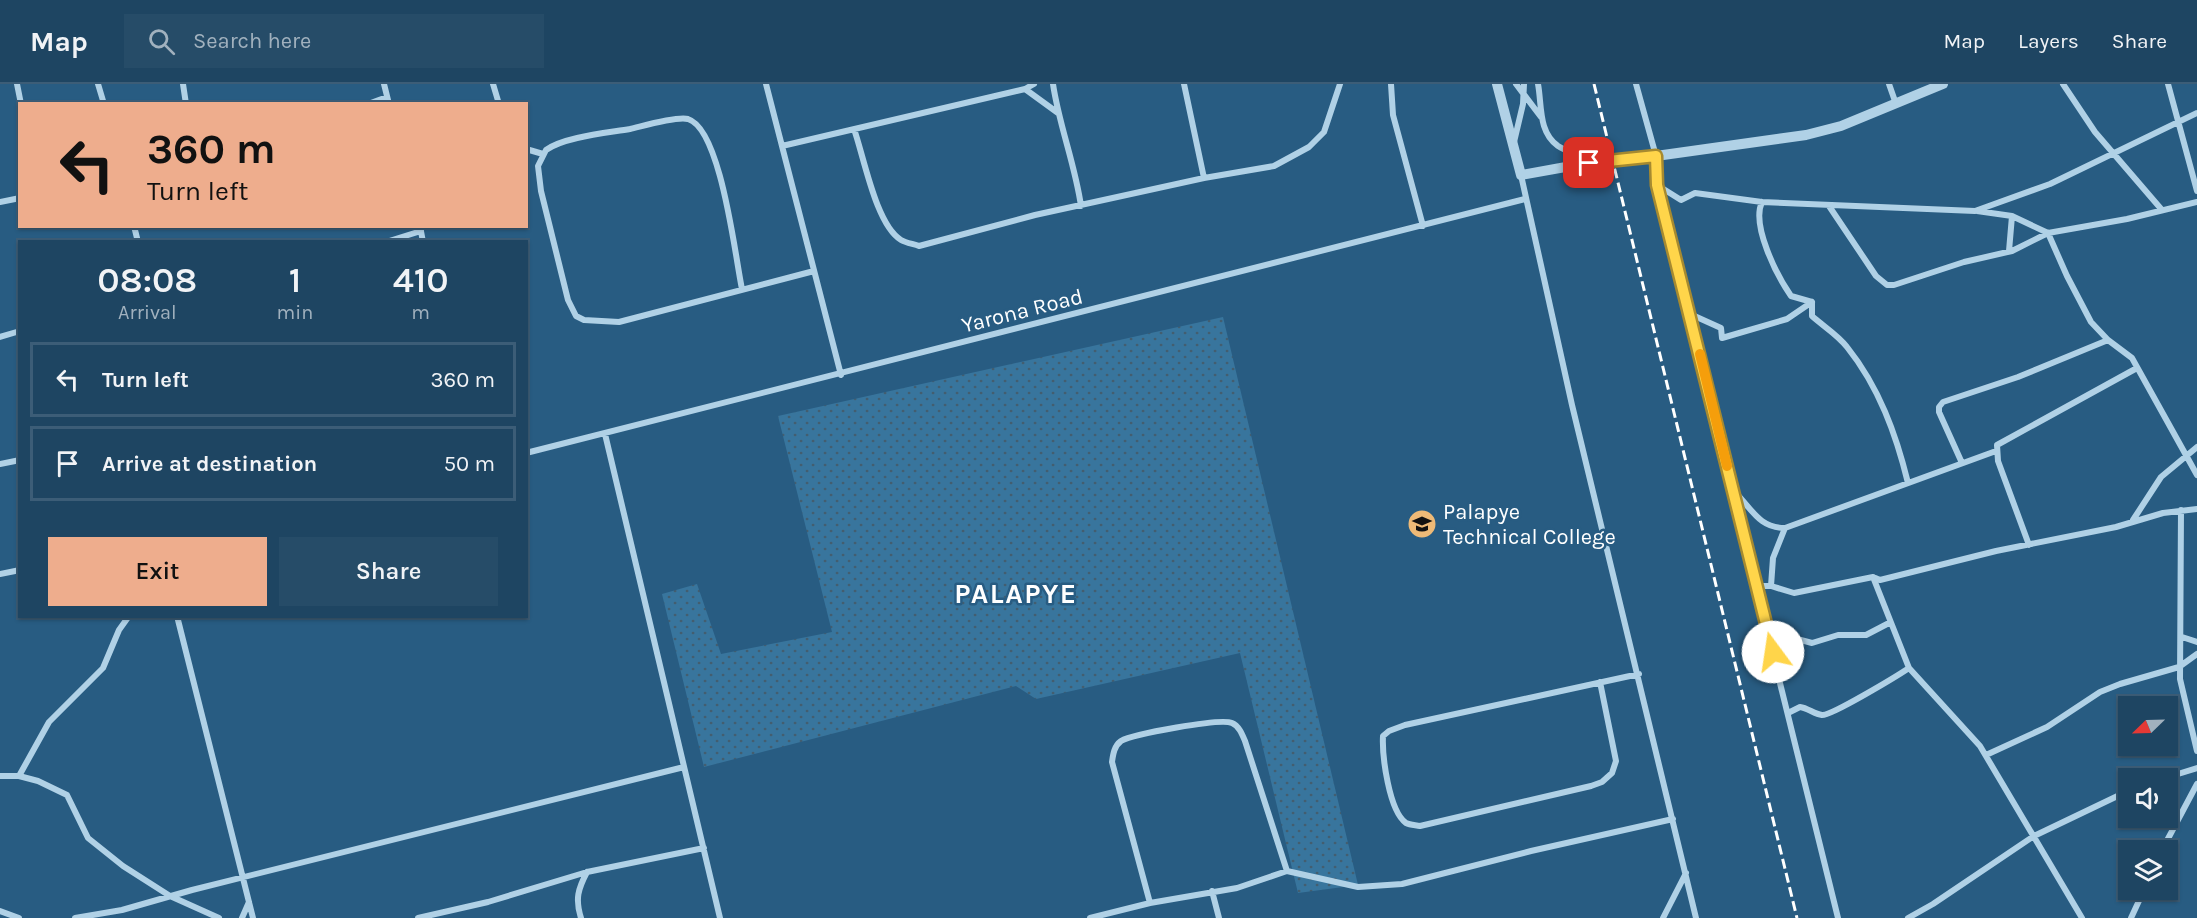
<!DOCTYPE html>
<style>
:root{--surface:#1e4562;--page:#264c68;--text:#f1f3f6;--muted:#a1b1be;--line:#3c5d77;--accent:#eead8d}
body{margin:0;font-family:Karla,sans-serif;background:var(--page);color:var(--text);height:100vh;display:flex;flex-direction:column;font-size:22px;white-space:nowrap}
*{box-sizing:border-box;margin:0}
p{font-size:20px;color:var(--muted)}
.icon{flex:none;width:33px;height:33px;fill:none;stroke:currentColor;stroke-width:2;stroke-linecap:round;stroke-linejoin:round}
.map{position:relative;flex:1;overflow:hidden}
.side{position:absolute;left:18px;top:156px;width:510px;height:378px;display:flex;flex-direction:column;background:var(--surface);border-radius:0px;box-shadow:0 2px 4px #0004,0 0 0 2px var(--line)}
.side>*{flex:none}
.top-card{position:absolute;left:18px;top:18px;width:510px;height:126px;border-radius:0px;box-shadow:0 2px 4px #0004,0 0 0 2px var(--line);background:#eead8d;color:#111;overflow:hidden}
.needle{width:39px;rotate:247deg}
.tools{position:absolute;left:2118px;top:612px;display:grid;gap:12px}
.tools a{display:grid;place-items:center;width:60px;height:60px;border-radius:0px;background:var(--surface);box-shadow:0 2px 4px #0004,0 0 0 2px var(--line);font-size:30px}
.pin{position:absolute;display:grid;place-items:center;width:51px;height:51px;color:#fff;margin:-26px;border-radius:12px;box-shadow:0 3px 9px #0006}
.me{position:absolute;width:66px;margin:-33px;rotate:346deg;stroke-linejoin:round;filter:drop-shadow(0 0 4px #0008)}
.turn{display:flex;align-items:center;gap:21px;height:126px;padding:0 30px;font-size:27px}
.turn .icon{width:78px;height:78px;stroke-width:2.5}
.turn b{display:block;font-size:42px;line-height:51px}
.eta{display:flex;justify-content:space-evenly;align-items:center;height:102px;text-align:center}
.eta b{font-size:36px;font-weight:600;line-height:42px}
.button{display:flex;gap:12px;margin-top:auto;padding:12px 30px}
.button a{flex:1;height:69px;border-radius:0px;background:var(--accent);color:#111;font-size:24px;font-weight:600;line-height:69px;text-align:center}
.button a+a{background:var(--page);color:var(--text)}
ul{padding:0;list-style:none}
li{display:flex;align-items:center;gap:18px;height:75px;margin:0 12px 9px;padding:0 18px;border:3px solid var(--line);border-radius:0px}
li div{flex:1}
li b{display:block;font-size:22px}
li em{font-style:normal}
header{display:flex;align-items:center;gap:36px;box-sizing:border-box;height:84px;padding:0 30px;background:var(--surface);border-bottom:2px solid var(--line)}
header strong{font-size:28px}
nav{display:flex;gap:33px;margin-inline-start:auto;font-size:21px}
.search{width:420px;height:54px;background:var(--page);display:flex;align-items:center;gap:15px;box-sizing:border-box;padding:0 21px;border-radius:0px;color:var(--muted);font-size:22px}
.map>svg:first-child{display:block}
</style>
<header>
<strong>Map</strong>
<div class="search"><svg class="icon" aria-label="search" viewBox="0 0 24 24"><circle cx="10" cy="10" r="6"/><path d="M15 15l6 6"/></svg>Search here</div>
<nav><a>Map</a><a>Layers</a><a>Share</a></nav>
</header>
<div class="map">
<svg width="2197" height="834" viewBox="0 0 2197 834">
<defs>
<pattern id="grass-dots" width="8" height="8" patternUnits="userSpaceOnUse" patternTransform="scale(1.5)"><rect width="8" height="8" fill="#38759d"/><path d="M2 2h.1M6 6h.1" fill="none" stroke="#435e70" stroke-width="1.8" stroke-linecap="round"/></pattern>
</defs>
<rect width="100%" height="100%" fill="#285c82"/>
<path fill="url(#grass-dots)" d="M1223 233 1358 801 1298 809 1240 569 1036 615 1016 602 704 683 662 510 697 500 721 570 832 548 778 332Z"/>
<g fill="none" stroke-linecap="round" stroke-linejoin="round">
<path stroke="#b0d1e6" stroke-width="6" d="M17 0 21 20
M98 0 104 20
M183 0 186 20
M384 0 389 20
M493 0 499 20
M766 0 841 291
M1053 0C1059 41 1075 80 1081 122
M1184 0 1204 94
M1391 0 1393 31 1423 142
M1516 0 1541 33
M1538 0C1542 21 1538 48 1558 62 1568 68 1578 72 1588 78
M1636 0 1656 72 1657 101 1838 834
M1889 0 1896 20
M2063 0 2095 48 2162 126
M2168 0 2197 107
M1025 5 1034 0
M368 20 387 13
M854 45C864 73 876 141 901 156 906 159 914 160 919 162L1035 131 1204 94 1274 82 1309 63 1324 48 1340 0
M1514 58 1523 20 1524 0
M782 62 1025 5 1058 29
M526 65 543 70
M1521 91 1572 321 1696 834
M1657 101 1681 116 1695 109 1762 118 1975 127 2050 100 2197 29
M0 118 20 114
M1762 118C1751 141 1777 192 1791 212L1812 218V232C1823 242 1838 251 1847 263 1879 303 1896 350 1908 399
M1829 122 1876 192 1887 201H1894L1964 178 2012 167 2048 149 2067 192 2091 238 2108 256 2132 274 2197 391
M1977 127 2012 132 2048 149 2127 135 2197 118
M134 142 138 158
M420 142 423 158
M386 158 421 147
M2009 167 2012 132
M742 205C735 172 721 45 688 35 676 32 643 42 630 45 607 49 564 53 546 66L538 82 541 107 568 216 576 232 584 236 619 238 814 187
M1690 230 1721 244 1722 254 1787 235 1812 218
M0 253 20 247
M605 350 720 834
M526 369 1525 115
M1962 379 1939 328V323L1943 318 2018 293 2108 256
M0 380 20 376
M1735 408C1752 425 1759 444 1785 444
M2181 426 2180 595 2197 667
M2133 436 2161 393 2197 363
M2029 461 1998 377 1997 361 2137 284
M0 490 20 486
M1757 502H1771L1794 509 1873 493
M1771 502 1773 474 1785 444 1996 367
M177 532 253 834
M1767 547 1812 559 1838 551H1866L1889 539
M2182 553 2197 558
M1600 598 1616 677 1612 689 1602 698 1591 702 1420 742C1415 741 1410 741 1406 739 1389 727 1382 672 1383 652L1389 647 1405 641 1639 590
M1788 629 1800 623C1808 624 1814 630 1822 631 1831 632 1897 592 1909 584
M1986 671 2047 643 2100 608 2120 600 2179 583 2197 570
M0 692H19L38 697 67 711 88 754 123 782 170 812 219 834
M19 692 49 638 103 584 119 546 129 532
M2165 694 2197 684
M2162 766 2197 700
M1212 807 1219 834
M1150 819 1112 678C1113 671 1114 662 1121 657 1133 650 1220 634 1232 639 1239 642 1242 650 1245 657L1287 787
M0 827 19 834
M75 834 122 826 192 806 684 683
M242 834 249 818
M418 834 488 818 587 788 704 764
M581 834C575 815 578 805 587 788
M1090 834 1150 819 1237 804 1287 787 1358 803 1402 800 1531 767 1673 735
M1663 834 1686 789
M1908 834 1933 820 2034 752 2128 707
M2082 834 1980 662 1909 584 1873 493 1880 496 1996 467 2116 443 2163 429 2197 425
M2131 834 2144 806"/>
<path stroke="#b0d1e6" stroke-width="10" d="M1497 0 1521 91 1610 75 1656 72 1806 51 1841 42 1943 0"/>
<path stroke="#fff" stroke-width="3" stroke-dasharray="10 4.5" stroke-linecap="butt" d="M1594 0 1797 834"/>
</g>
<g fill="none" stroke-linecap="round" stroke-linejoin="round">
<g stroke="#a68a30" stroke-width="15">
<path id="route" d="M1589 79 1656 72 1657 101 1773 568"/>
</g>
<use href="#route" stroke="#ffd54a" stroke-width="10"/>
<path stroke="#f59e0b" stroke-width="10" d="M1700 270 1727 382"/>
</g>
<defs>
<g id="university-disc" transform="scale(1.5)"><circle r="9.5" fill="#eeba77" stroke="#285c82"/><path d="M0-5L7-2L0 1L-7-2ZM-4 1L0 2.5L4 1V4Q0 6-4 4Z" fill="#111"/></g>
</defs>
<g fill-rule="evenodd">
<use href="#university-disc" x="1422" y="440"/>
</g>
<g text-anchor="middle" stroke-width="5" stroke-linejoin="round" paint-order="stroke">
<g font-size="22" fill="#fff" stroke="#285c82">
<text transform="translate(1022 226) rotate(-14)" y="8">Yarona Road</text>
</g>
<g font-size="22" fill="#fff" stroke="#285c82" text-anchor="start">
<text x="1443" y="435">Palapye<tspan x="1443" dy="25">Technical College</tspan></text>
</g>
<g font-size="28" font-weight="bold" letter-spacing="1.5" fill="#fff" stroke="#285c82">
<text x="1016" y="519">PALAPYE</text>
</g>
</g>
</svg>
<div class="tools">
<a><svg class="needle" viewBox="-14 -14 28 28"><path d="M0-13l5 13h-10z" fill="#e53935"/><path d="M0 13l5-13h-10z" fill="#a1b1be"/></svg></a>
<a><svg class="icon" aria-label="sound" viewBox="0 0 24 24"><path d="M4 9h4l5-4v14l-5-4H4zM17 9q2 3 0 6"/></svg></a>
<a><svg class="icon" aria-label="layers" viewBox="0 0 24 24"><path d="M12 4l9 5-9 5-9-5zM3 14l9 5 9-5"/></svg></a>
</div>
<div class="pin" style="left:1589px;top:79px;background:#d93025"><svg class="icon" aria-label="arrive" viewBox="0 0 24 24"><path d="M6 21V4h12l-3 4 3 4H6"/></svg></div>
<svg class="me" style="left:1773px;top:568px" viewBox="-20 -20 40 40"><circle r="19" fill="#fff"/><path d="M0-13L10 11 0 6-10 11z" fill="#ffd54a"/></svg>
<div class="top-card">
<div class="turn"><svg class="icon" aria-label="left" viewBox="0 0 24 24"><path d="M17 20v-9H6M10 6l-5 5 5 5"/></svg><div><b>360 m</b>Turn left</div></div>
</div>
<section class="side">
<div class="eta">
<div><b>08:08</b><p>Arrival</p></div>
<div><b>1</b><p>min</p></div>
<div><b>410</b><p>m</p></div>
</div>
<ul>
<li><svg class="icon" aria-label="left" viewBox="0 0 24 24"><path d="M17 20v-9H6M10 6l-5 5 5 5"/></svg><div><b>Turn left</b></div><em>360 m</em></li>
<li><svg class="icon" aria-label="arrive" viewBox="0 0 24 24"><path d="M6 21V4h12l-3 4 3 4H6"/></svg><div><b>Arrive at destination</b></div><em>50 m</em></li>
</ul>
<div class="button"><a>Exit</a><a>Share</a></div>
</section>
</div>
